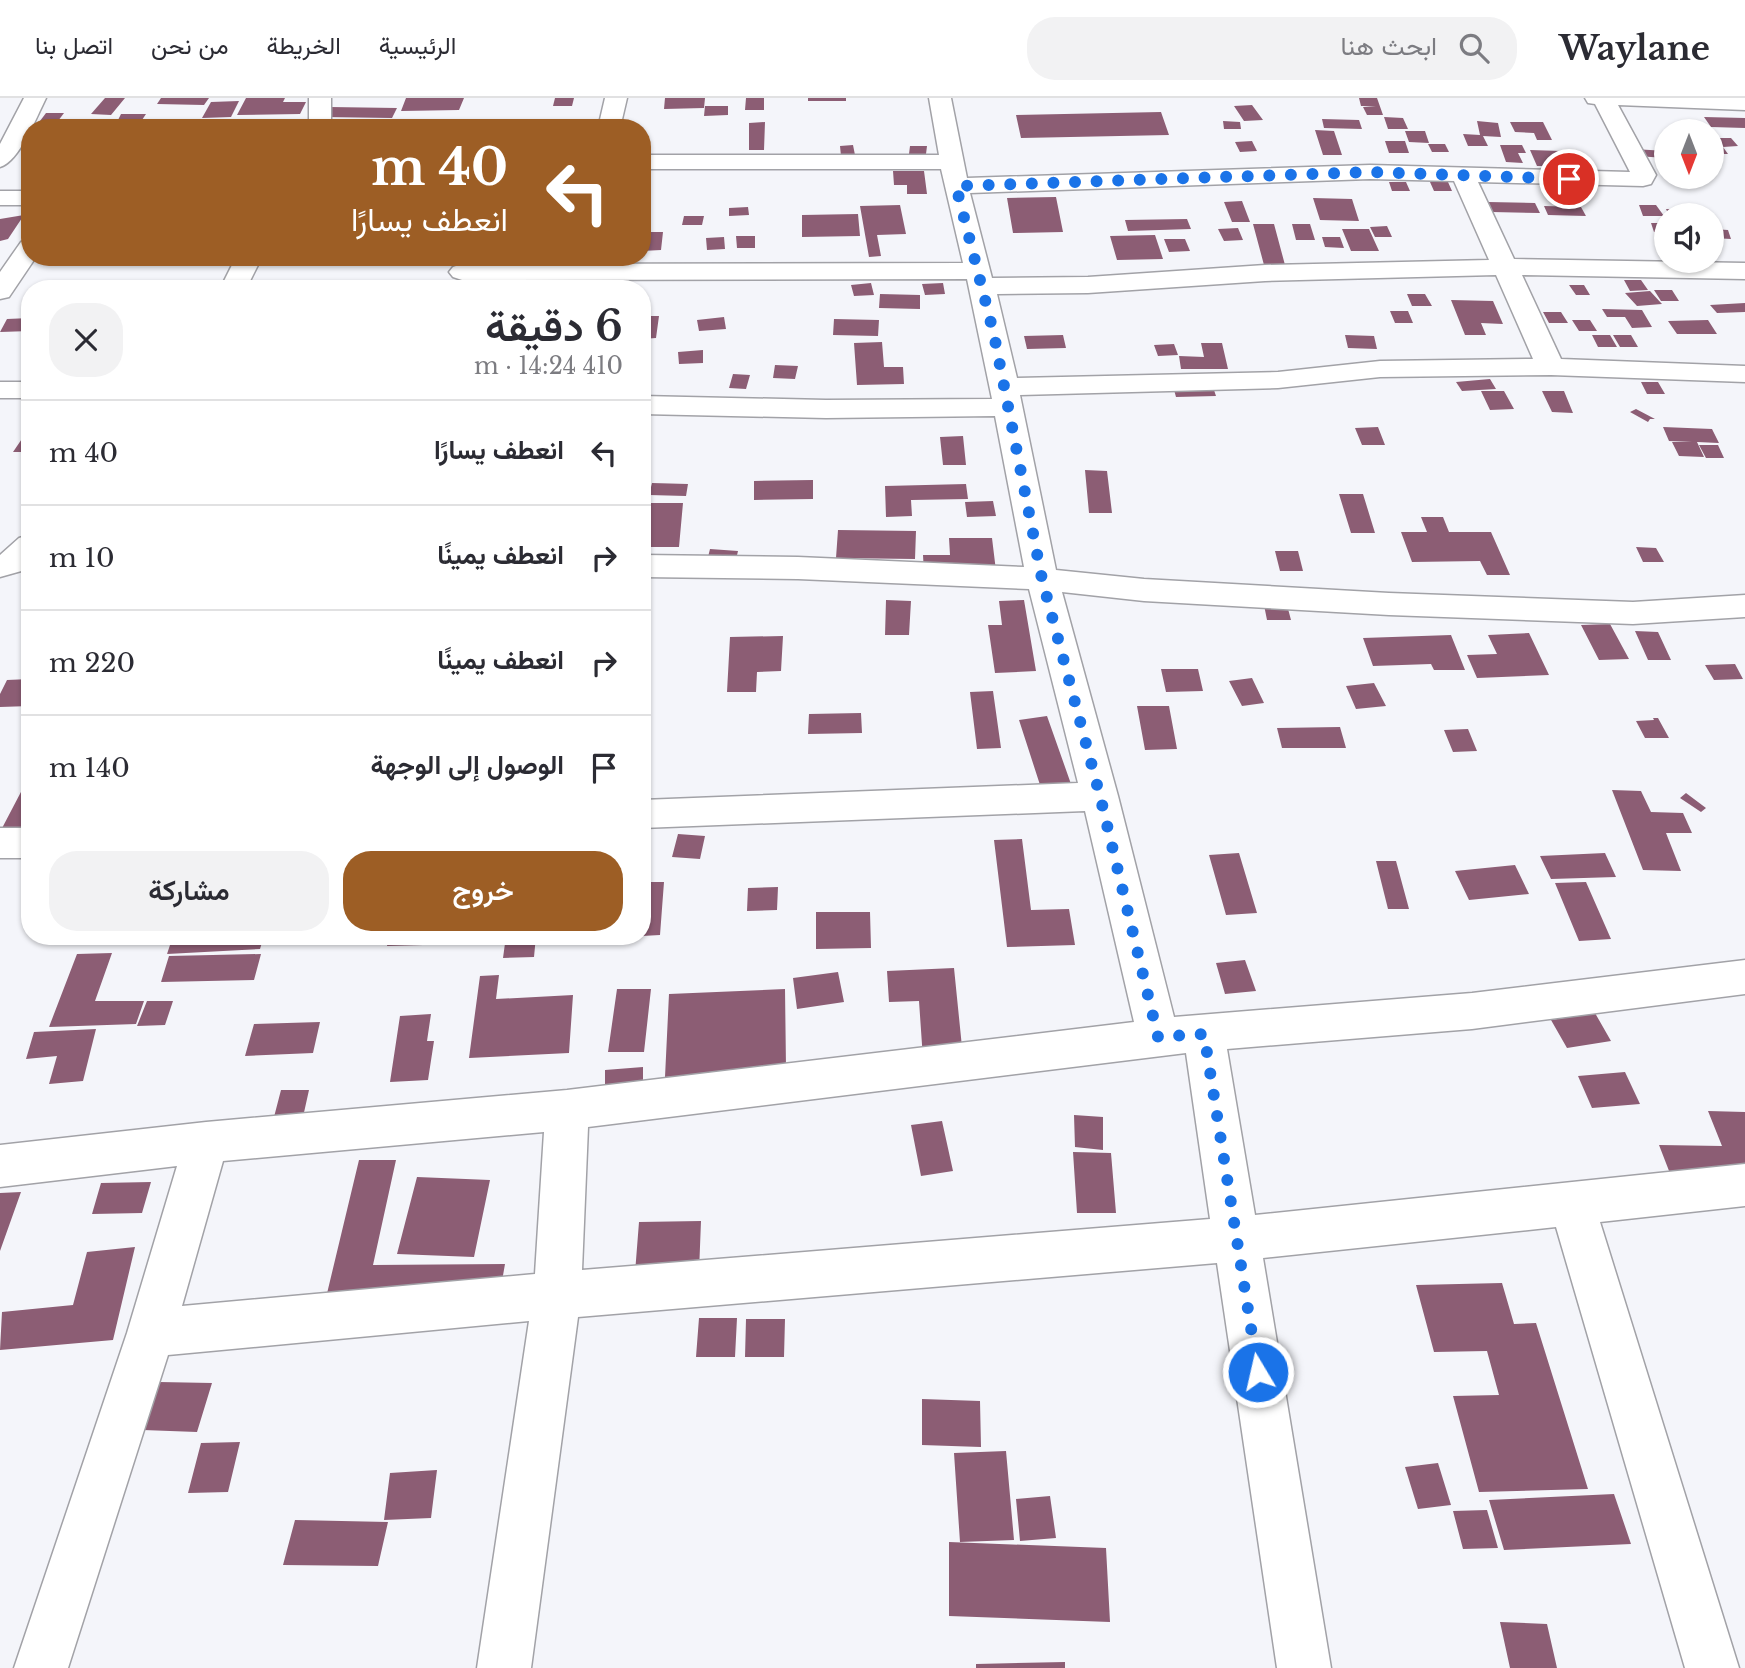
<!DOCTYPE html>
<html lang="ar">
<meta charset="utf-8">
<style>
:root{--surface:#fff;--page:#f2f2f3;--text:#2b2b33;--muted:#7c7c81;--line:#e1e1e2;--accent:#9d5e25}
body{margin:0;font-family:"Libre Baskerville",Vazirmatn,serif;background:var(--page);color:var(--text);direction:rtl;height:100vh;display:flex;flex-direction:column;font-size:26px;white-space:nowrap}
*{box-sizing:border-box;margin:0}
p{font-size:23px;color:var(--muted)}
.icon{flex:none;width:38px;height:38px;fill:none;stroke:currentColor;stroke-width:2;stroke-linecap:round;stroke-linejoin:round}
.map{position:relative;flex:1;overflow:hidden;direction:ltr}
.sheet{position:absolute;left:21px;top:182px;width:630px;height:665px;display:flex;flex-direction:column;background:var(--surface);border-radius:28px;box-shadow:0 2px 5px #0004;direction:rtl}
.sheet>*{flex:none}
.banner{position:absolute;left:21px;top:21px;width:630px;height:147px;border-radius:28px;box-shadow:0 2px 5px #0004;direction:rtl;background:#9d5e25;color:#fff;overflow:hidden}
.needle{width:46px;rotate:180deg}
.controls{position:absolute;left:1654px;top:21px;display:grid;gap:14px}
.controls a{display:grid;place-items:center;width:70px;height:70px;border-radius:50%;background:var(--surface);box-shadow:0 2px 5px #0004;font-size:35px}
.pin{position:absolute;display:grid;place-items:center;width:60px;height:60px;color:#fff;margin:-30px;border:4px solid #fff;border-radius:50%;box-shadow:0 2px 7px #0007}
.me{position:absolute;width:77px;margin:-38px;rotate:351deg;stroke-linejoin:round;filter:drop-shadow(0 0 5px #0008)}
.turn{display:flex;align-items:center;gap:24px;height:147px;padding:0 28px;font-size:32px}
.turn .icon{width:91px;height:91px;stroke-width:2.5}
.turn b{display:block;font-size:49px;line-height:60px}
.round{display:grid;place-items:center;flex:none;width:74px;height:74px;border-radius:28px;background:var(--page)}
.head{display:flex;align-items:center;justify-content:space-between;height:119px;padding:0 28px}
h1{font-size:42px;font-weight:600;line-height:52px}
.action{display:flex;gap:14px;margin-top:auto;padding:14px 28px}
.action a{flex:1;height:80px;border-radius:28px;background:var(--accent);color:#fff;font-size:28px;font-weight:600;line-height:80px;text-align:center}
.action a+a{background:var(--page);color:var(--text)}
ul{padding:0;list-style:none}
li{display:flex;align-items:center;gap:21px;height:105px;padding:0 28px;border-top:2px solid var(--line)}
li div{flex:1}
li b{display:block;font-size:26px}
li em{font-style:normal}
header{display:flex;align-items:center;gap:42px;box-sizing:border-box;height:98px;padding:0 35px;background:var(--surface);border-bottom:2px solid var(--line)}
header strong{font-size:33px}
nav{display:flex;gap:38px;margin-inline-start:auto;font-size:24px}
.search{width:490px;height:63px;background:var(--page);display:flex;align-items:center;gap:18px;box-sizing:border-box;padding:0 24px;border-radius:28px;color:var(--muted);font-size:26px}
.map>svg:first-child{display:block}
</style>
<header>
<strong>Waylane</strong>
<div class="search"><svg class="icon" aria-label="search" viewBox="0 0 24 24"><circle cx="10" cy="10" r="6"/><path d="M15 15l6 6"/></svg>ابحث هنا</div>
<nav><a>الرئيسية</a><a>الخريطة</a><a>من نحن</a><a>اتصل بنا</a></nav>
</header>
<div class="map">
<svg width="1745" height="1570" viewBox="0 0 1745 1570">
<rect width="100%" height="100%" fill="#f4f5fa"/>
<path fill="#8c5d74" d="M105 0H125L111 17 91 16Z
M161 0H209L204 7 157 6Z
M246 0H285L283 4H306L300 16 237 17Z
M406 0H464L459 12 401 13Z
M555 0H574L572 8H553Z
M665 0H705L704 10 664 11Z
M746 0H764V12H745Z
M808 0H846V3H808Z
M1359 0H1377L1383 17H1367L1363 9 1376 8H1361Z
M239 3 231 19 202 20 211 4Z
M1252 7 1263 22 1244 23 1234 8Z
M705 8H728V17L704 18Z
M330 9 397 10 392 20 324 19Z
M1161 14 1169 37 1021 40 1016 17Z
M46 15H64L58 23H40Z
M121 16H146L142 22H118Z
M1384 19 1403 20 1408 31H1388Z
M1704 19 1745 20V30L1711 29Z
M1322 21 1359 22 1362 31 1324 30Z
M239 22 295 23 292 29 234 30Z
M1223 23 1240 24 1241 31H1224Z
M1477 23 1498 25 1501 39 1483 38 1488 48H1468L1463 36 1480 37Z
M102 24 98 30H59L62 25Z
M765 24 764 52H749V25Z
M1510 24H1543L1552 42H1537L1534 35 1515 34Z
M1315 32 1334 33 1342 57H1323Z
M1405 33H1425L1429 45 1409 44Z
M1712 40H1731L1738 48 1723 49 1728 56H1713Z
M1252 43 1257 53 1240 54 1235 44Z
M1385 43H1405L1409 55H1389Z
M1428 46H1445L1449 54H1432Z
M853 47 855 57 841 58 840 48Z
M1500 47H1522L1526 55H1518L1523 65 1506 64Z
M910 48H927L926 56H909Z
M1634 51 1666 53V60L1636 58Z
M1530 52 1562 53 1570 68H1537Z
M893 73H924L927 96H907V87H894Z
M1389 84H1406L1410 93H1392Z
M1430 84H1448L1452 93H1434Z
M1056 99 1063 134 1013 135 1007 100Z
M1313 100 1352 101 1359 123 1320 122Z
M1242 103 1250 124H1232L1224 104Z
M1488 104 1535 105 1540 115 1492 114Z
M900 107 906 136 877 137 881 158 869 159 860 108Z
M1639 107H1656L1664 118H1643Z
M1544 108 1581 109 1586 118 1548 117Z
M748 109 749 117 729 118V110Z
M1666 111 1703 112 1706 117H1669Z
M858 116 860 138 802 139V117Z
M24 117 8 141 0 143V121Z
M684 118H704L702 127H682Z
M1187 121 1191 131 1128 133 1125 122Z
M1651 125H1665L1666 135 1654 134Z
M1253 126H1274L1285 167H1264Z
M1292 126H1310L1315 142H1296Z
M1387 128 1392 139H1375L1370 129Z
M1238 130 1243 142 1224 143 1218 131Z
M1342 131H1369L1379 153H1351Z
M1712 131 1728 132 1731 141 1714 140Z
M642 134H663L661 152 642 153Z
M1155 137 1163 161 1117 162 1110 138Z
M736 138H755V150H737Z
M724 139 725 151 707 152 706 140Z
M1322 139H1340L1344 150 1325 149Z
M1164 141H1185L1190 153 1169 154Z
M1624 182H1641L1648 192 1630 193Z
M329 184 327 191H290L293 185Z
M871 185 874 197 854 198 851 187Z
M943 185 945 196 925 197 922 186Z
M1569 187H1584L1590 197H1576Z
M1654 192H1672L1679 203H1661Z
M1650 193 1662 206 1637 208 1625 195Z
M880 196 920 197V211L879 210Z
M1407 196H1425L1432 208H1412Z
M1451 202 1493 203 1503 226 1481 225 1486 237H1465Z
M1745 205V214L1717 215 1710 207Z
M1602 211 1642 212 1652 229 1632 230 1625 219H1607Z
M1390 213H1408L1413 225H1395Z
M1543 214H1561L1568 225H1549Z
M642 218H659L656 240 642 241Z
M724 219 726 231 699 233 697 222Z
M30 220V233L0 234 7 221Z
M834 221 879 222 878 238 833 237Z
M1572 222H1590L1597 233H1579Z
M1708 222 1717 236H1677L1668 223Z
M1063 237 1066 250 1027 251 1024 238Z
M1345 237 1374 238 1377 251 1348 250Z
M1592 237H1610L1617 249H1598Z
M1613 237H1631L1638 249H1620Z
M882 244 884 269H903L904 286 857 287 854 245Z
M1201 245H1222L1228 271H1181L1179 258 1204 259Z
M1174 246 1178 257 1158 258 1154 247Z
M703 252V265L679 266 678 254Z
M775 267 798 268 795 281 773 280Z
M733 276 750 277 746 291 729 290Z
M1210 280 1216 298 1176 299 1171 281Z
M1490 281 1496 291 1462 293 1456 284Z
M1641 284H1658L1665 296H1647Z
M1481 293H1504L1514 311 1490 312Z
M1542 293H1564L1573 315 1552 314Z
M1636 311 1655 321H1650L1648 324 1630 314Z
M30 329V354H13Z
M1378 329 1385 347H1362L1355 330Z
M1663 329 1712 331 1719 345 1697 344 1704 359 1679 358 1672 344H1692L1669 343Z
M963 338 966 367H943L940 339Z
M1699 347H1718L1724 360H1706Z
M1085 372 1107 373 1112 415H1089Z
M813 382V401L754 402V383Z
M652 385 688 386 686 398 649 397Z
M966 386 968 401 911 402 912 418 886 419 885 388Z
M1339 396H1363L1375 435H1351Z
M993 403 996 418 967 419 965 404Z
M646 405H683L679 449H642Z
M1421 419H1443L1449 434H1491L1510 477H1487L1480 463 1412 464 1401 434H1427Z
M838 432 916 433 915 461 836 460Z
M949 440H992L996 473 924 475 923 457H950Z
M1636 449 1656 450 1664 464H1643Z
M710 451 738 453 734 470 706 467Z
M1275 453H1298L1303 473H1280Z
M886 502 911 503 909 537H885Z
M1024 502 1036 573 995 575 988 527H1002L999 503Z
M1264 507H1287L1291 522H1267Z
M1610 526 1629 561 1599 562 1581 527Z
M1635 533 1658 534 1671 562H1648Z
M1529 535 1549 577 1477 580 1467 557 1497 556 1488 537Z
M1451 537 1465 572H1434L1431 566 1373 568 1363 540Z
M783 538 781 573 757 574 756 594H727L730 539Z
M1735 566 1743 581 1714 582 1705 567Z
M1161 571H1198L1203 593 1166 594Z
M1252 580 1264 605 1242 608 1229 583Z
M30 581V608L0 609V596L7 582Z
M1374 585 1386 608 1356 611 1346 588Z
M993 593 1001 650 977 651 970 594Z
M1137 608H1169L1177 651 1145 652Z
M861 615 862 635 808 636 809 616Z
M1047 618 1071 686 1041 690 1019 622Z
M1653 620H1658L1669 640H1645L1636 623 1654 622Z
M1340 629 1346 650H1282L1277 630Z
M1468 631 1477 653 1453 654 1444 632Z
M22 692 30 693V720L22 735 0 734Z
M1612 692 1641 693 1651 714 1683 715 1692 735H1666L1681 773 1643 772Z
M1686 695 1706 710 1701 714 1680 700Z
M678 736 705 738 700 761 672 759Z
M1022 741 1031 812 1069 811 1075 847 1007 849 994 742Z
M1239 755 1257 815 1226 817 1209 757Z
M1605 755 1616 779 1551 781 1540 758Z
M1376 763H1396L1409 811H1388Z
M1515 767 1529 796 1469 802 1455 773Z
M642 784H664L660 837 642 838Z
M1586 784 1611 841 1579 843 1555 785Z
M778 789 777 812 747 813 748 790Z
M816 814H870L871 850 816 851Z
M173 838H264L260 851 167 856Z
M389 838H424L423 847 387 848Z
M506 838H536L534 859 503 860Z
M112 855 95 903H144L136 926 49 929 77 856Z
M261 856 254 882 161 884 169 858Z
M1245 862 1256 893 1225 896 1216 865Z
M954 870 963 959 923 961 919 903 889 904 887 873Z
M838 874 844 904 797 911 793 880Z
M499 877 496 901 573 897 569 955 469 960 480 878Z
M617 891H651L644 954H608Z
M785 891 786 970 665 979 669 896Z
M147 903H173L165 927 137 928Z
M1595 915 1611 943 1567 950 1551 922Z
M431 916 427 943H434L428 982 390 984 400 918Z
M320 924 313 955 245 958 254 926Z
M96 931 83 983 49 986 57 958 26 961 34 934Z
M643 969V990L605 993V972Z
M1625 974 1640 1006 1592 1010 1578 978Z
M281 992H309L303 1019H274Z
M1708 1013 1745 1014V1079L1671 1078 1659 1047 1722 1048Z
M1074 1017 1103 1019V1052L1075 1049Z
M942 1023 953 1073 921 1078 911 1027Z
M1073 1054 1111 1055 1116 1115H1077Z
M359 1062H396L373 1167 505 1166 498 1206 324 1208Z
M417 1079 490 1082 474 1159 397 1156Z
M151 1084 142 1115 92 1116 101 1085Z
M21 1094 0 1153V1095Z
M701 1123 699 1174 635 1175 639 1124Z
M135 1149 113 1242 0 1252 2 1214 73 1207 87 1154Z
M1502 1185 1514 1226 1536 1225 1588 1391 1479 1394 1453 1298 1499 1297 1487 1253 1434 1254 1416 1187Z
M699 1220H737L735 1259H696Z
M746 1221H785L784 1259H745Z
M159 1284 212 1285 197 1334 143 1332Z
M922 1301 980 1303 981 1349 922 1347Z
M240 1344 228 1394 188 1395 201 1345Z
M1006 1353 1014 1442 960 1444 954 1355Z
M1438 1365 1451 1407 1418 1411 1405 1369Z
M437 1372 431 1420 384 1422 390 1375Z
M1614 1396 1631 1446 1504 1452 1489 1402Z
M1050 1398 1056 1440 1020 1443 1016 1401Z
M1487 1412 1498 1450 1463 1451 1453 1413Z
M295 1422 388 1424 378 1468 283 1467Z
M949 1444 1106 1450 1110 1524 949 1518Z
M1500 1524 1547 1526 1557 1570H1510Z
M1065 1564V1570H976V1566Z"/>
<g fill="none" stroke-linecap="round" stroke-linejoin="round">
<g stroke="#a2a2a7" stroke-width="3">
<path id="street" d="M24 0H46C37 18 19 64 0 69V46Z
M309 0H331V21L328 30H305L309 21Z
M605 0H627L620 30H598Z
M929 0H951L967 80 1370 67 1630 74 1595 6 1588 5 1585 0H1745V12L1618 7 1656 77 1651 86 1643 88 1478 84 1514 161 1745 165V181L1522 177 1561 261 1745 268V284L1551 277 1380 279 1278 290 1020 297 1056 472 1144 481 1389 495 1633 504 1745 497V519L1633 526 1389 517 1144 503 1062 494 1118 698 1174 919 1472 895 1745 862V896L1472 931 1227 951 1255 1117 1745 1066V1108L1600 1124 1739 1570H1685L1556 1129 1263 1160 1331 1570H1277L1217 1165 578 1219 531 1570H477L529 1223 168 1257 68 1570H14L127 1235 177 1068 0 1089V1047L206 1024 567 992 1134 924 1085 713 642 730V702L1078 685 1029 491 798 481 642 479V457L798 459 1024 469 995 318 826 320 642 316V298L826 302 992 301 967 181 462 182 453 179 449 174 453 169 462 166 963 165 941 71H642V57H939ZM1370 81 1454 83 1489 162 1265 167 1088 179 992 180 970 95ZM1496 177 1533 261 1380 263 1278 274 1017 280 997 196 1088 195 1265 183ZM1186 955 1210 1121 582 1172 588 1029ZM544 1034 535 1176 182 1208 223 1063Z
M0 93H30V107H0Z
M30 141V159H36L9 199 0 201V174L21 144Z
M236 159H262L246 191H220Z
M0 284H30V300H0Z
M30 437V467L25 472 0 479V457L19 440Z
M0 730H30V760H0Z"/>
</g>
<use href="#street" fill="#fff" fill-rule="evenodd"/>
</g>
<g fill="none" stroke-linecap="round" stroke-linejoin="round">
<path stroke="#1a73e8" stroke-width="12" stroke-dasharray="0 21.6" d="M1258 1274 1204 936 1158 939 1100 698 1042 481 994 237 956 88 1370 74 1569 81"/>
</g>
</svg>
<div class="controls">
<a><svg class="needle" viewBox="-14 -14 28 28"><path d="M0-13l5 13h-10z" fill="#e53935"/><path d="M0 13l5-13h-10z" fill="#7c7c81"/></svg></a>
<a><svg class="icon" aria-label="sound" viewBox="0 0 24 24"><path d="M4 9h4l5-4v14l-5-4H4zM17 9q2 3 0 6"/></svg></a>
</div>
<div class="pin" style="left:1569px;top:81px;background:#d93025"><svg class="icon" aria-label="arrive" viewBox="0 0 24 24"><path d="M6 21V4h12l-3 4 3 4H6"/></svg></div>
<svg class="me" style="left:1258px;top:1274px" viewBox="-20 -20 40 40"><circle r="17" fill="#1a73e8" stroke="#fff" stroke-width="3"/><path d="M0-11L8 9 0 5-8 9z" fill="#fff"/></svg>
<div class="banner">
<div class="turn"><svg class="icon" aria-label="left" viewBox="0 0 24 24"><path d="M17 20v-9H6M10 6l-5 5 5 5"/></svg><div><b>40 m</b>انعطف يسارًا</div></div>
</div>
<section class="sheet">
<div class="head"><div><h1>6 دقيقة</h1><p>410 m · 14:24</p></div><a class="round"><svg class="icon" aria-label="close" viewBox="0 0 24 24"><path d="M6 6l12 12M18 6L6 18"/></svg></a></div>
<ul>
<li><svg class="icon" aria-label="left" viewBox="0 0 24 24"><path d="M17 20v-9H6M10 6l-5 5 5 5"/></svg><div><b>انعطف يسارًا</b></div><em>40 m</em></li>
<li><svg class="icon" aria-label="right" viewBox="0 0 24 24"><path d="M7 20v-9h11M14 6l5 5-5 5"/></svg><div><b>انعطف يمينًا</b></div><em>10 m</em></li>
<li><svg class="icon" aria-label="right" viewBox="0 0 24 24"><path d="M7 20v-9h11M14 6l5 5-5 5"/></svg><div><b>انعطف يمينًا</b></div><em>220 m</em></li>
<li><svg class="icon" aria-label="arrive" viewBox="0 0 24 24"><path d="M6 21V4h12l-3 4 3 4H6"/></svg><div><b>الوصول إلى الوجهة</b></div><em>140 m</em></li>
</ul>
<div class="action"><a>خروج</a><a>مشاركة</a></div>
</section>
</div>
